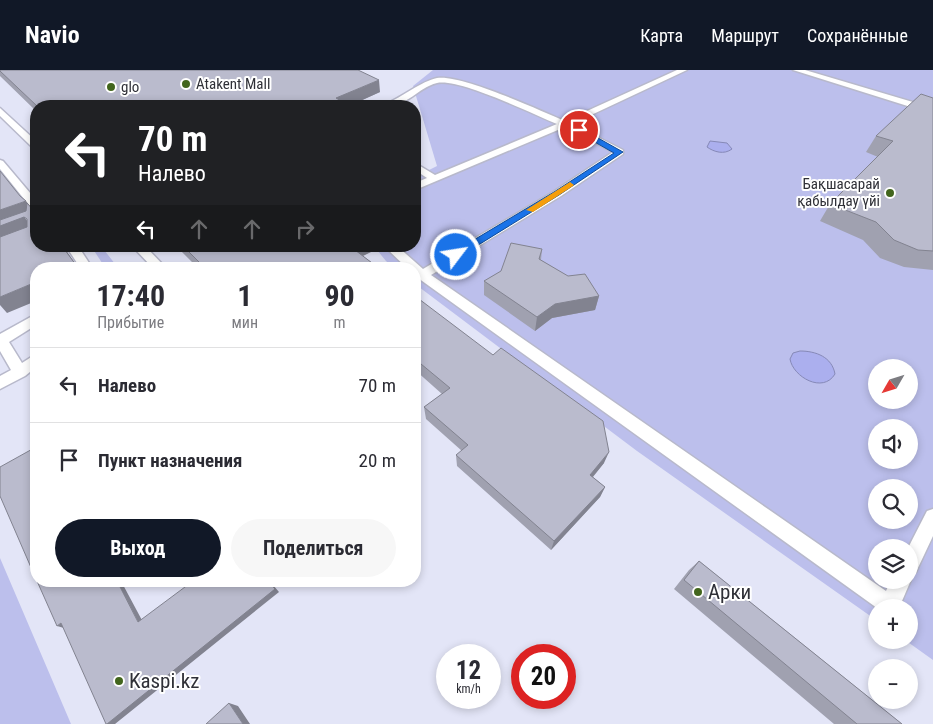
<!DOCTYPE html>
<html lang="ru">
<meta charset="utf-8">
<style>
:root{--surface:#fff;--page:#f7f7f7;--text:#2b2b33;--muted:#7c7c81;--line:#e1e1e2;--accent:#111827}
body{margin:0;font-family:"Roboto Condensed",sans-serif;background:var(--page);color:var(--text);height:100vh;display:flex;flex-direction:column;font-size:19px;white-space:nowrap}
*{box-sizing:border-box;margin:0}
p{font-size:16px;color:var(--muted)}
.icon{flex:none;width:28px;height:28px;fill:none;stroke:currentColor;stroke-width:2;stroke-linecap:round;stroke-linejoin:round}
.map{position:relative;flex:1;overflow:hidden}
.drawer{position:absolute;left:30px;top:192px;width:391px;height:325px;display:flex;flex-direction:column;background:var(--surface);border-radius:20px;box-shadow:0 2px 8px #0003}
.drawer>*{flex:none}
.top-card{position:absolute;left:30px;top:30px;width:391px;height:152px;border-radius:20px;box-shadow:0 2px 8px #0003;background:#202124;color:#fff;overflow:hidden}
.needle{width:32px;rotate:231deg}
.fabs{position:absolute;left:868px;top:289px;display:grid;gap:10px}
.fabs a{display:grid;place-items:center;width:50px;height:50px;border-radius:50%;background:var(--surface);box-shadow:0 2px 8px #0003;font-size:25px}
.speed{position:absolute;left:436px;top:574px;display:flex;gap:10px;font-size:25px;font-weight:700;text-align:center}
.speed>*{display:grid;place-content:center;width:65px;height:65px;border-radius:50%;background:var(--surface);box-shadow:0 2px 8px #0003;line-height:1}
.speed small{font-size:12px;font-weight:400}
.speed .limit{border:8px solid #d22;background:#fff;color:#111}
.pin{position:absolute;display:grid;place-items:center;width:42px;height:42px;color:#fff;margin:-21px;border:2px solid #fff;border-radius:50%;box-shadow:0 1px 5px #0007}
.me{position:absolute;width:55px;margin:-28px;rotate:59deg;stroke-linejoin:round;filter:drop-shadow(0 0 4px #0008)}
.turn{display:flex;align-items:center;gap:18px;height:105px;padding:0 25px;font-size:22px}
.turn .icon{width:65px;height:65px;stroke-width:2.5}
.turn b{display:block;font-size:35px;line-height:42px}
.lanes{display:flex;align-items:center;height:48px;padding:0 25px;background:#0003;justify-content:center;gap:25px;direction:ltr}
.lanes .off{opacity:.35}
.eta{display:flex;justify-content:space-evenly;align-items:center;height:85px;text-align:center}
.eta b{font-size:30px;font-weight:700;line-height:35px}
.button{display:flex;gap:10px;margin-top:auto;padding:10px 25px}
.button a{flex:1;height:58px;border-radius:30px;background:var(--accent);color:#fff;font-size:20px;font-weight:700;line-height:58px;text-align:center}
.button a+a{background:var(--page);color:var(--text)}
ul{padding:0;list-style:none}
li{display:flex;align-items:center;gap:15px;height:75px;padding:0 25px;border-top:1px solid var(--line)}
li div{flex:1}
li b{display:block;font-size:19px}
li em{font-style:normal}
header{display:flex;align-items:center;gap:30px;box-sizing:border-box;height:70px;padding:0 25px;background:var(--accent);color:#fff}
header strong{font-size:24px}
nav{display:flex;gap:28px;margin-inline-start:auto;font-size:18px}
.map>svg:first-child{display:block}
</style>
<header>
<strong>Navio</strong>
<nav><a>Карта</a><a>Маршрут</a><a>Сохранённые</a></nav>
</header>
<div class="map">
<svg width="933" height="654" viewBox="0 0 933 654">
<rect width="100%" height="100%" fill="#e3e5f7"/>
<path fill="#bcbfec" fill-rule="evenodd" d="M433 0H933V590L905 570H909V538H876V550L637 381 415 214V199C389 199 390 196 374 176H415V107L437 96 413 16ZM876 298H909V330H876ZM876 358H909V390H876ZM876 418H909V450H876ZM876 478H909V510H876Z
M91 176H101L119 199H106Z
M0 488 71 654H0Z"/>
<path fill="#abafee" stroke="#8689b7" d="M710 71 727 73 732 79C724 85 714 82 707 77Z
M800 281C816 281 832 287 835 304 823 324 793 307 790 289L793 283Z"/>
<g fill="none" stroke-linecap="round" stroke-linejoin="round">
<g stroke="#b8b9cb" stroke-width="3">
<path id="lane" d="M677 0H687L572 54 623 80V84L561 126 431 205 886 521 891 510H909V506L911 510 899 538H877L418 208 415 205V199H408L384 176H397L423 199 553 122 613 82 565 57 415 120V113L427 108 415 100V93L435 105 557 54C533 44 459 8 437 13 417 18 409 36 385 36L386 34C402 27 422 11 437 8 461 4 539 40 565 51Z
M793 0H805L933 38V44Z
M0 38 36 71V79L33 78 0 46Z
M0 90 3 91 36 130V140L32 139 0 99Z
M66 176H78L93 199H81Z
M132 176H145L167 199H154Z
M36 244V255L9 272 22 293 36 284V297L25 306 0 319V306L11 300 0 281V264Z
M933 439V466L916 502 909 504 908 478 927 441Z"/>
</g>
<use href="#lane" fill="#fff" fill-rule="evenodd"/>
</g>
<path fill="#a0a1b0" d="M0 0 380 22 349 36H36V41L0 6Z
M933 28V200L904 197 880 188 863 170 820 151 830 134 878 87 866 82 876 66Z
M176 176H377V179L363 186 380 199H199Z
M542 179 541 190 599 226 595 240 552 248 535 261 484 225V211Z
M415 226 604 393 593 407 605 417 600 427 551 480 457 396 456 385 462 381 426 349 424 337 442 324 415 300Z
M699 491 902 654H834L674 519 689 500Z"/>
<path fill="#828390" d="M379 10 380 22 349 36 336 28Z
M26 131 36 144 25 148 35 161 0 174V140Z
M63 176 79 199H67Z
M353 176H377V179L354 190 351 177Z
M36 212V231L7 243 0 235V227Z
M599 226 595 240 552 248 535 261 537 247 555 234Z
M609 382 604 393 586 415 590 405Z
M605 417 600 427 551 480 554 471Z
M117 511H121L144 554 138 552Z
M270 511H277L273 515 279 522 115 654H107Z
M61 553 64 558 57 556Z
M229 633 238 636 250 654H243Z"/>
<path fill="#babbcd" stroke="#828390" d="M0 0H358L379 10 336 28 349 36H37L0 1Z
M921 24 933 28V181L918 180 894 170 876 152 830 134 893 71 876 66Z
M0 101 20 126 26 131 0 140Z
M27 133 36 143V176H62L76 195 67 199H36V212L0 227V167L27 157V149L24 147 0 156V150L26 141Z
M511 173 542 179 539 189 568 206 585 204 599 226 555 234 537 247 484 211 501 201Z
M183 176H353L351 177 380 199H206Z
M415 226 493 285 501 278 603 351 609 382 590 405 605 417 554 471 456 385 468 375 424 337 450 318 415 289Z
M36 377V509L0 426V397Z
M699 491 902 654H857L684 510Z
M37 511H117L138 552 193 511H270L269 512 275 519 107 654H106L61 553 57 556Z
M229 633 243 654H206Z"/>
<path fill="#1a73e8" stroke="#114b97" d="M577 59H582L623 82 559 125 459 187H452V183L554 122 614 83 577 62Z"/>
<path fill="#f59e0b" d="M570 112 574 115 573 116 533 142 526 140Z"/>
<g fill="#42651d" stroke="#fff" stroke-width="2">
<circle cx="186" cy="14" r="5"/>
<circle cx="111" cy="17" r="5"/>
<circle cx="890" cy="123" r="5"/>
<circle cx="698" cy="522" r="5"/>
<circle cx="119" cy="611" r="5"/>
</g>
<g text-anchor="middle" stroke-width="4" stroke-linejoin="round" paint-order="stroke">
<g font-size="15" fill="#2f3037" stroke="#fff" text-anchor="start">
<text x="196" y="19">Atakent Mall</text>
<text x="121" y="22">glo</text>
<text x="880" y="119" text-anchor="end">Бақшасарай<tspan x="880" dy="17">қабылдау үйі</tspan></text>
</g>
<g font-size="21" fill="#2f3037" stroke="#fff" text-anchor="start">
<text x="708" y="529">Арки</text>
<text x="129" y="618">Kaspi.kz</text>
</g>
</g>
</svg>
<div class="fabs">
<a><svg class="needle" viewBox="-14 -14 28 28"><path d="M0-13l5 13h-10z" fill="#e53935"/><path d="M0 13l5-13h-10z" fill="#7c7c81"/></svg></a>
<a><svg class="icon" aria-label="sound" viewBox="0 0 24 24"><path d="M4 9h4l5-4v14l-5-4H4zM17 9q2 3 0 6"/></svg></a>
<a><svg class="icon" aria-label="search" viewBox="0 0 24 24"><circle cx="10" cy="10" r="6"/><path d="M15 15l6 6"/></svg></a>
<a><svg class="icon" aria-label="layers" viewBox="0 0 24 24"><path d="M12 4l9 5-9 5-9-5zM3 14l9 5 9-5"/></svg></a>
<a>+</a>
<a>−</a>
</div>
<div class="speed"><div>12<small>km/h</small></div><div class="limit">20</div></div>
<div class="pin" style="left:579px;top:60px;background:#d93025"><svg class="icon" aria-label="arrive" viewBox="0 0 24 24"><path d="M6 21V4h12l-3 4 3 4H6"/></svg></div>
<svg class="me" style="left:456px;top:185px" viewBox="-20 -20 40 40"><circle r="17" fill="#1a73e8" stroke="#fff" stroke-width="3"/><path d="M0-11L8 9 0 5-8 9z" fill="#fff"/></svg>
<div class="top-card">
<div class="turn"><svg class="icon" aria-label="left" viewBox="0 0 24 24"><path d="M17 20v-9H6M10 6l-5 5 5 5"/></svg><div><b>70 m</b>Налево</div></div>
<div class="lanes"><svg class="icon" aria-label="left" viewBox="0 0 24 24"><path d="M17 20v-9H6M10 6l-5 5 5 5"/></svg><svg class="icon off" aria-label="ahead" viewBox="0 0 24 24"><path d="M12 20V5M6 11l6-6 6 6"/></svg><svg class="icon off" aria-label="ahead" viewBox="0 0 24 24"><path d="M12 20V5M6 11l6-6 6 6"/></svg><svg class="icon off" aria-label="right" viewBox="0 0 24 24"><path d="M7 20v-9h11M14 6l5 5-5 5"/></svg></div>
</div>
<section class="drawer">
<div class="eta">
<div><b>17:40</b><p>Прибытие</p></div>
<div><b>1</b><p>мин</p></div>
<div><b>90</b><p>m</p></div>
</div>
<ul>
<li><svg class="icon" aria-label="left" viewBox="0 0 24 24"><path d="M17 20v-9H6M10 6l-5 5 5 5"/></svg><div><b>Налево</b></div><em>70 m</em></li>
<li><svg class="icon" aria-label="arrive" viewBox="0 0 24 24"><path d="M6 21V4h12l-3 4 3 4H6"/></svg><div><b>Пункт назначения</b></div><em>20 m</em></li>
</ul>
<div class="button"><a>Выход</a><a>Поделиться</a></div>
</section>
</div>
